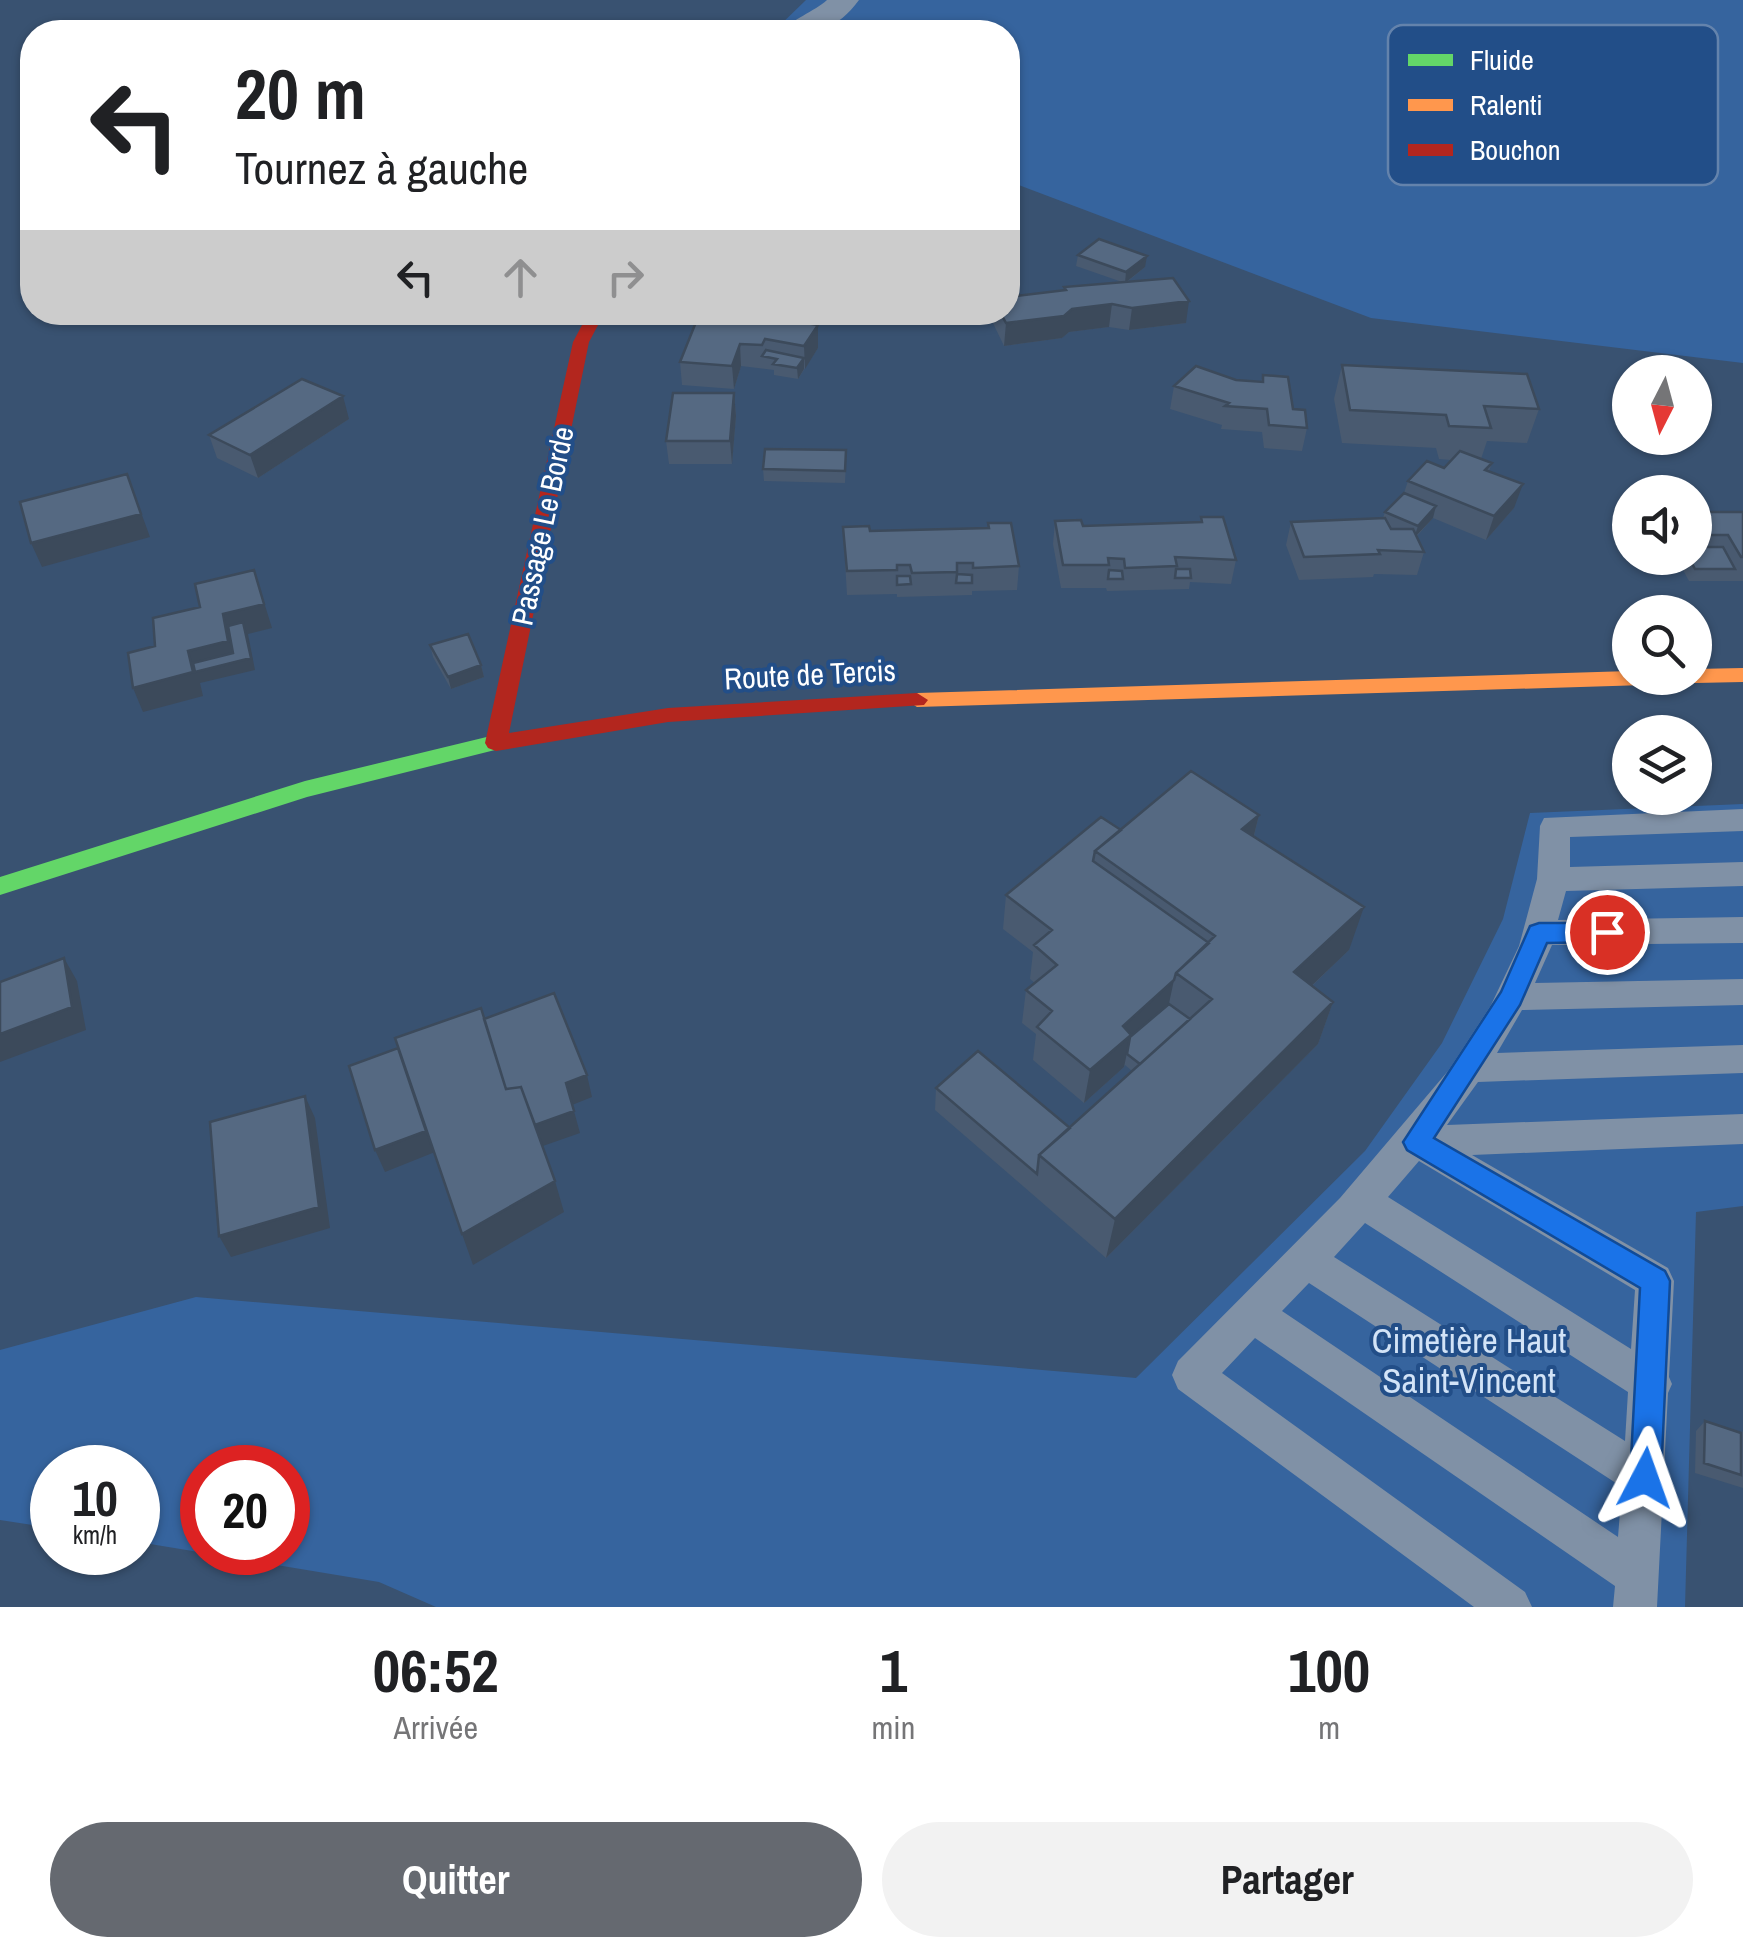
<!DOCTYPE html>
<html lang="fr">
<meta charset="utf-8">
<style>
:root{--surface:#fff;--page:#f2f2f2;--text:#202124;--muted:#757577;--accent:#656970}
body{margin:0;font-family:"Archivo Narrow",sans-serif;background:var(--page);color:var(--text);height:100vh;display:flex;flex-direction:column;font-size:38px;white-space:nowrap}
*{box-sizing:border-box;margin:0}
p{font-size:32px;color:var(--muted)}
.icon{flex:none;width:55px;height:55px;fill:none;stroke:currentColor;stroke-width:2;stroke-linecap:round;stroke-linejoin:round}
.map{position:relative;height:1607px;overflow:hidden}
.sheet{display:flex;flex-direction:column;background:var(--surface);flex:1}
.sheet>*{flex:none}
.hud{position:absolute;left:20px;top:20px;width:1000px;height:305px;border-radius:40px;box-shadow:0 2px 8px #0004;background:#fff;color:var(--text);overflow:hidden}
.needle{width:65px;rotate:186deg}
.fabs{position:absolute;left:1612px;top:355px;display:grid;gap:20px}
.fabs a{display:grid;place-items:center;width:100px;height:100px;border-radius:50%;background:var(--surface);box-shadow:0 2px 8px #0004;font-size:50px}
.speed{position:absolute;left:30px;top:1445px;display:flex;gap:20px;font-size:50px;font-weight:700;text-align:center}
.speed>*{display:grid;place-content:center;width:130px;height:130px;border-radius:50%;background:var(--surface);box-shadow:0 2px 8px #0004;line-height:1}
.speed small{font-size:25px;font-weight:400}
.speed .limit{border:15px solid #d22;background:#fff;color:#111}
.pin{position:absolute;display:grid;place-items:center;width:85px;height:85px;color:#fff;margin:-42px;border:5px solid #fff;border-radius:50%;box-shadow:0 2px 10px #0007}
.me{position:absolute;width:110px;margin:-55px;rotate:4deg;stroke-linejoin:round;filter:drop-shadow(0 0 8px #0008)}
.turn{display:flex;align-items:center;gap:35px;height:210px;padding:0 50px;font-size:45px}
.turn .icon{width:130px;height:130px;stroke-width:2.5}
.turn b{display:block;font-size:70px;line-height:85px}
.lanes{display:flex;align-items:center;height:95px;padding:0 50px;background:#0003;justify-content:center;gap:50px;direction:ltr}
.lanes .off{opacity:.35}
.eta{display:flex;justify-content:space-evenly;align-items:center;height:170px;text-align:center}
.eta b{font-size:60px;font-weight:700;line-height:70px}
.action{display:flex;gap:20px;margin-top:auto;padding:20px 50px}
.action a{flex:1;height:115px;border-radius:60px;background:var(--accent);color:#fff;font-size:40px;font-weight:700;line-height:115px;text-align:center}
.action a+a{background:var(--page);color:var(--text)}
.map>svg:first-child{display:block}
</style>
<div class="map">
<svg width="1743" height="1607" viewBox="0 0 1743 1607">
<rect width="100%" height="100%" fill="#395271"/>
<path fill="#36649e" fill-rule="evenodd" d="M806 0H1743V363L1371 318 1008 181V32H773Z
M1743 804V1206L1696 1212 1685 1607H436L379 1582 138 1542V1468H52V1528L0 1520V1350L196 1297 1136 1378 1365 1151 1442 1043 1503 919 1530 813ZM202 1468H288V1552H202Z"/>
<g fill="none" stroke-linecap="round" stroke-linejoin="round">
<path fill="#8091a6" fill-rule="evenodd" d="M1743 809V831L1570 837V867L1743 862V886L1566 891 1558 920 1743 917V943L1552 945 1535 983 1743 979V1005L1522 1010 1497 1053 1743 1045V1073L1478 1082 1447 1125 1743 1114V1144L1472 1155 1668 1268 1674 1281 1669 1377 1672 1384 1668 1393 1657 1607H1613L1615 1586 1255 1338 1222 1373 1525 1592 1532 1607H1474L1178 1389 1172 1375 1178 1361 1340 1198 1448 1071 1491 1005 1519 946 1537 879 1540 826 1544 818ZM1419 1161 1635 1290 1631 1349 1388 1197ZM1365 1223 1628 1392 1625 1441 1334 1257ZM1309 1283 1622 1487 1618 1537 1282 1311Z"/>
<path fill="#8091a6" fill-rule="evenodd" d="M827 0H859C837 30 818 32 783 32 791 19 814 12 827 0Z"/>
<path fill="#63d668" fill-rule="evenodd" d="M499 734 507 737 510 742 507 747 307 797 0 895V877L305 781Z"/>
<path fill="#ff974d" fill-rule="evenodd" d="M1743 668V682L1695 683 1685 678H1695V669Z
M1630 671V678H1655L1645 685 917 707 906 700 917 693Z"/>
<path fill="#b3261e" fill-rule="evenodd" d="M589 312H605L589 342 509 733 668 708 917 693 928 700 924 705 668 722 496 751 488 748 485 743 573 342Z"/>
</g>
<path fill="#495a70" d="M1078 255 1145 267 1127 282 1186 323 1129 330 1109 327 1069 332 1062 338 1004 346 992 321V312H1008L1064 290V287L1122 282 1076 266Z
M749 322 818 325V348L798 379 774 375V370L741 366 734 389 682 385 680 362Z
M1342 365 1539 409 1527 443 1487 441 1481 459 1492 463 1489 471 1514 508 1486 540 1433 518 1417 536 1424 552 1417 575 1374 574 1373 577 1299 580 1286 545 1291 522 1383 518 1385 512 1404 493 1408 481 1445 467 1451 460 1439 459 1436 448 1342 443 1334 399Z
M1263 375 1307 428 1302 451 1264 448 1262 432 1221 429 1222 425 1170 409 1174 386 1236 380 1261 382Z
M734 393 736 416 732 464H669L666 441Z
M349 419 258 478 217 458 209 435Z
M846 462 845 483 764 481 763 469Z
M1695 512H1743V581H1689L1677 559H1655L1654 558H1695Z
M1201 517 1236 560 1231 584 1190 582 1189 589 1107 591 1106 588H1061L1053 544 1055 521 1083 526 1200 522Z
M988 523 1019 566 1017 590 972 591V595L897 597V594L847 595 843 527 870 531 988 528Z
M430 645 481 665 484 677 451 689 433 657Z
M1259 815 1254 836 1349 950 1312 986 1333 1002 1318 1044 1106 1258 935 1110 936 1088 1070 1128 1132 1071 1125 1065 1124 1067 1084 1103 1033 1060 1036 1034 1022 1023 1026 990 1035 983 1030 979 1033 952 1003 929 1006 895 1121 830Z
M1705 1421 1741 1433 1743 1431V1488L1695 1473 1696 1431Z"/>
<path fill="#3c4a5b" d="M1147 256 1145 267 1125 283 1126 272Z
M1189 301 1186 323 1129 330 1132 308Z
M1112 304 1109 327 1069 332 1062 338 1004 346 1006 323 1072 309Z
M818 325V348L805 369 804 346Z
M740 344 741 366 734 389 732 366Z
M804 358V369L798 379 797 368Z
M734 393 736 416 732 464 730 441Z
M343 396 349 419 258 478 250 455Z
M127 474 150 537 42 567 31 543Z
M1523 484 1514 508 1486 540 1494 516Z
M1436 506 1433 518 1414 538 1418 526Z
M254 570 272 628 248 634 255 670 200 683 203 696 143 712 133 688 188 651 223 614Z
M481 665 484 677 451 689 448 677Z
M1259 815 1248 859 1242 829Z
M1364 907 1349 950 1281 1015 1294 972Z
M64 958 77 981 86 1030 0 1062V1034Z
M1174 980 1167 1013 1128 1048 1124 1067 1084 1103 1090 1070 1123 1026Z
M1333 1002 1318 1044 1106 1258 1115 1219Z
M587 1075 592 1097 572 1105 566 1083Z
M305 1096 315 1118 330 1228 231 1257 219 1236Z
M574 1111 580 1133 540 1147 534 1125Z
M427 1130 435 1152 385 1172 375 1150Z
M555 1181 564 1212 473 1265 462 1234Z"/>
<path fill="#556982" stroke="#3c4a5b" stroke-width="2.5" d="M1099 239 1147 256 1126 272 1078 255Z
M1173 278 1189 301 1132 308 1112 304 1072 309 1064 316 1006 323 1000 312H1008V297L1066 290 1064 287Z
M754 314 818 325 804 346 765 339 762 345 740 344 732 366 680 362 698 317 749 322Z
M766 350 804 358 797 368 773 364 777 359 762 356Z
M1342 365 1527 374 1539 409 1484 406 1491 428 1449 426 1446 415 1350 410Z
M1196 366 1236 380 1263 382V375L1288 377 1293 409 1305 410 1307 428 1269 425 1267 409 1225 406 1229 403 1174 386Z
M302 379 343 396 250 455 209 435Z
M673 393H734L730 441H666Z
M765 449 846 450 845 471 763 469Z
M1460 451 1492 463 1485 470 1523 484 1494 516 1408 481 1427 461 1444 468Z
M127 474 141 514 31 543 20 502Z
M1404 493 1436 506 1418 526 1385 512Z
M1695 512H1743V557H1741L1728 535H1695Z
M1201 517H1223L1236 560 1175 557 1177 566 1125 568 1124 559 1108 558 1109 565H1063L1055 521 1081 520 1083 526 1202 522Z
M1385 518 1391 529H1413L1424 552 1378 550 1380 554 1304 557 1291 522Z
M988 523H1011L1019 566 973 568V563H957V572L912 573 910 565H897V570L847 571 843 527 869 526 870 531 989 528Z
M1695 547H1723L1735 569H1695L1689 558H1695Z
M1176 569H1190L1191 578H1175Z
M254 570 264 604 223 614 228 641 188 651 193 672 133 688 128 653 155 646 153 618 200 607 195 584Z
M1109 570 1122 571 1123 579H1108Z
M957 574 972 575V583H956Z
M897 576H910L911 584 897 585Z
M243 622 251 658 195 672 193 663 233 653 228 626Z
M468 634 481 665 448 677 430 645Z
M1191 771 1259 815 1242 829 1364 907 1294 972 1333 1002 1115 1219 1039 1155 1212 999 1176 973 1215 936 1095 851Z
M1101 817 1121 830 1095 851 1093 861 1209 943 1176 973 1174 980 1123 1026 1131 1035 1090 1070 1037 1027 1052 1011 1026 990 1057 965 1034 945 1052 930 1006 895Z
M64 958 72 1007 0 1034V982Z
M554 993 587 1075 566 1083 574 1111 535 1125 521 1087 506 1089 484 1019Z
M1169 1004 1190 1019 1140 1064 1127 1054 1130 1037Z
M481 1008 506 1089 521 1087 555 1181 462 1234 395 1038Z
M398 1048 426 1131 375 1150 349 1066Z
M978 1051 1070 1128 1039 1155 1037 1174 936 1088Z
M305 1096 319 1207 219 1236 210 1122Z
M1705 1421 1741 1433V1475L1704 1463Z"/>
<path fill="#1a73e8" stroke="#114b97" stroke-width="2.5" d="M1539 923H1607L1616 925 1619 932 1616 939 1607 942 1547 943 1520 1005 1434 1138 1665 1271 1670 1281 1661 1478 1656 1489 1645 1494 1634 1489 1630 1478 1640 1288 1407 1150 1403 1142 1501 992 1530 926Z"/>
<g text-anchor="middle" stroke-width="8" stroke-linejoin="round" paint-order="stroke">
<g font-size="30" fill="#fff" stroke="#224e88">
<text transform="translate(543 526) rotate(-78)" y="10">Passage Le Borde</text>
<text transform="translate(810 675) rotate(-3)" y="10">Route de Tercis</text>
</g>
<g font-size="35" fill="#d2e3f7" stroke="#224e88">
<text x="1469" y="1353">Cimetière Haut<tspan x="1469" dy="40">Saint-Vincent</tspan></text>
</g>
</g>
<rect x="1388" y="25" width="330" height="160" rx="15" fill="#224e88" stroke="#6483ac" stroke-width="2.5"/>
<rect x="1408" y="54" width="45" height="12" fill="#63d668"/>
<rect x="1408" y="99" width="45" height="12" fill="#ff974d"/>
<rect x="1408" y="144" width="45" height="12" fill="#b3261e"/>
<g font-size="28" fill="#fff">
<text x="1470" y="70">Fluide</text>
<text x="1470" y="115">Ralenti</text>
<text x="1470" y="160">Bouchon</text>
</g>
</svg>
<div class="fabs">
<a><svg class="needle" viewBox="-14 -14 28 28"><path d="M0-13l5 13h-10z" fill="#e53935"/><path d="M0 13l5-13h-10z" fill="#757577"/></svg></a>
<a><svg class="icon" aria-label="sound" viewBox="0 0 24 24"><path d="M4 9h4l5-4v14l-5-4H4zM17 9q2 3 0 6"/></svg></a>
<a><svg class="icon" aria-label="search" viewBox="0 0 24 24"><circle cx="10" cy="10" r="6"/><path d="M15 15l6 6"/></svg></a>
<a><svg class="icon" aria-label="layers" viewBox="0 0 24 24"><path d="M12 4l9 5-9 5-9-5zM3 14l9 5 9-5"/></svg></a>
</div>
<div class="speed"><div>10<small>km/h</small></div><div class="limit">20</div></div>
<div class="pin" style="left:1607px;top:932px;background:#d93025"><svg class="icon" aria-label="arrive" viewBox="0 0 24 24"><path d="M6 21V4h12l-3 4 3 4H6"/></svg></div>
<svg class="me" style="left:1645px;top:1478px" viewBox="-20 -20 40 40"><path d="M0-17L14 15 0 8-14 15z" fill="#1a73e8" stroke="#fff" stroke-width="4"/></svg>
<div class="hud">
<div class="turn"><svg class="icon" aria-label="left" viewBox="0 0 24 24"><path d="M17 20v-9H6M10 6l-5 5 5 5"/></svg><div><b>20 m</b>Tournez à gauche</div></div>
<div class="lanes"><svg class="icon" aria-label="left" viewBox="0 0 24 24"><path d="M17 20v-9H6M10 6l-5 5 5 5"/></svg><svg class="icon off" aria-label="ahead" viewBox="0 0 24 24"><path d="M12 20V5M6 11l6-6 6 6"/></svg><svg class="icon off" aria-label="right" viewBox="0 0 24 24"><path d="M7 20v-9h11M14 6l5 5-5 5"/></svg></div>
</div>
</div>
<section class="sheet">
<div class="eta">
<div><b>06:52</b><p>Arrivée</p></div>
<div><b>1</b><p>min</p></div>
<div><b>100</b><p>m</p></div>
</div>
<div class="action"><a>Quitter</a><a>Partager</a></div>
</section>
